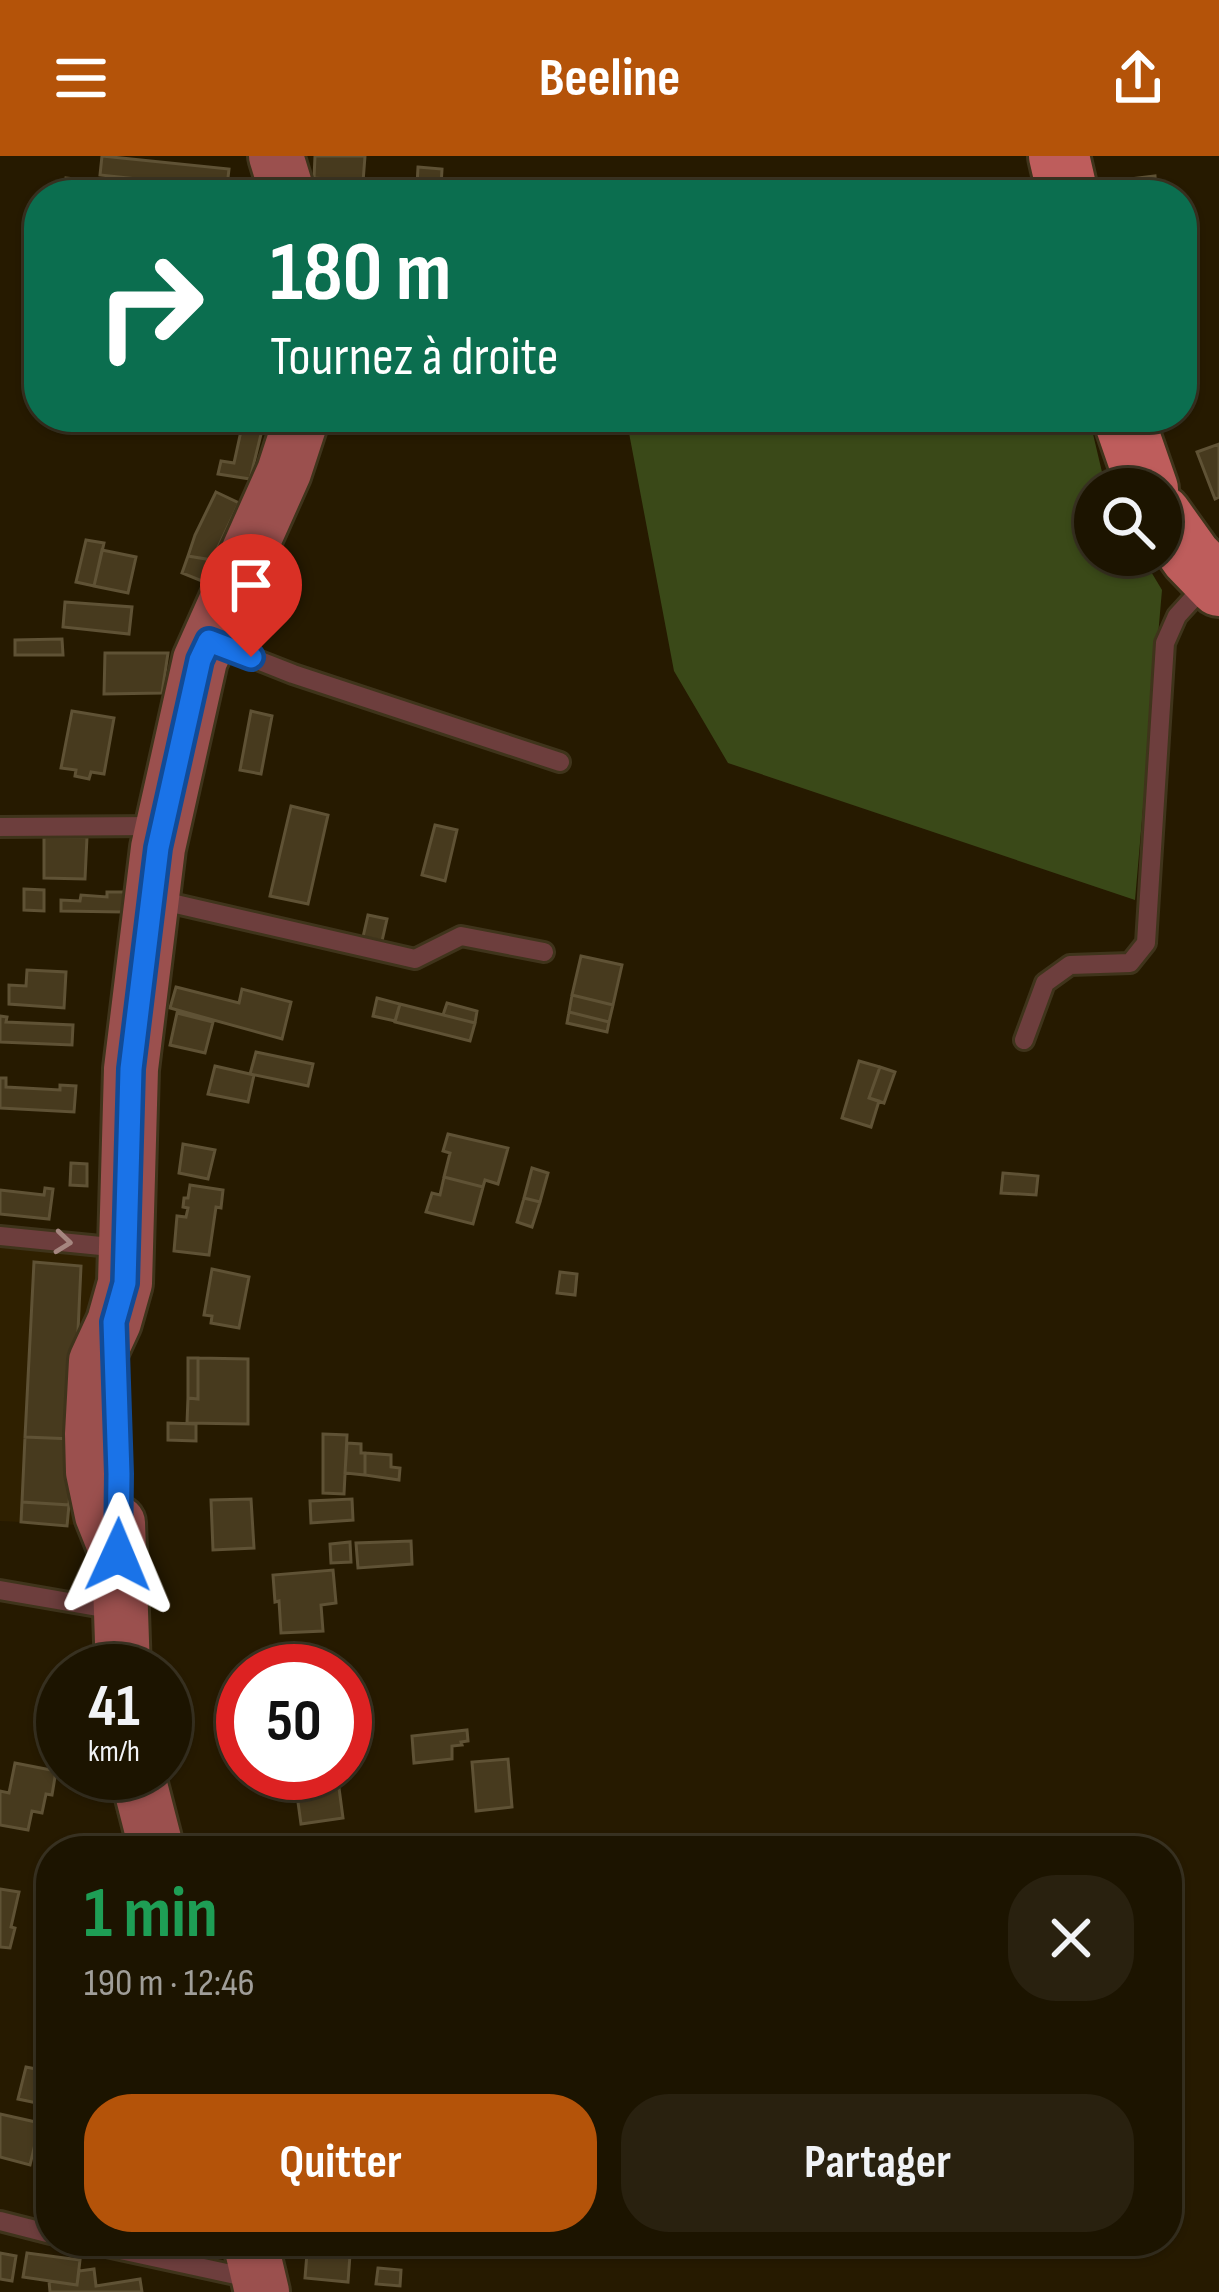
<!DOCTYPE html>
<html lang="fr">
<meta charset="utf-8">
<style>
:root{--surface:#1c1400;--page:#29210f;--text:#f1f3f6;--muted:#a09e99;--line:#3a3322;--accent:#b45309}
body{margin:0;font-family:"Sofia Sans Condensed",sans-serif;background:var(--page);color:var(--text);height:100vh;display:flex;flex-direction:column;font-size:45px;white-space:nowrap}
*{box-sizing:border-box;margin:0}
p{font-size:39px;color:var(--muted)}
.icon{flex:none;width:66px;height:66px;fill:none;stroke:currentColor;stroke-width:2;stroke-linecap:round;stroke-linejoin:round}
.map{position:relative;flex:1;overflow:hidden}
.panel{position:absolute;left:36px;top:1680px;width:1146px;height:420px;display:flex;flex-direction:column;background:var(--surface);border-radius:48px;box-shadow:0 3px 9px #0004,0 0 0 3px var(--line)}
.panel>*{flex:none}
.hud{position:absolute;left:24px;top:24px;width:1173px;height:252px;border-radius:48px;box-shadow:0 3px 9px #0004,0 0 0 3px var(--line);background:#0b6e4f;color:#fff;overflow:hidden}
.tools{position:absolute;left:1074px;top:312px;display:grid;gap:24px}
.tools a{display:grid;place-items:center;width:108px;height:108px;border-radius:50%;background:var(--surface);box-shadow:0 3px 9px #0004,0 0 0 3px var(--line);font-size:60px}
.speed{position:absolute;left:36px;top:1488px;display:flex;gap:24px;font-size:60px;font-weight:700;text-align:center}
.speed>*{display:grid;place-content:center;width:156px;height:156px;border-radius:50%;background:var(--surface);box-shadow:0 3px 9px #0004,0 0 0 3px var(--line);line-height:1}
.speed small{font-size:30px;font-weight:400}
.speed .limit{border:18px solid #d22;background:#fff;color:#111}
.pin{position:absolute;display:grid;place-items:center;width:102px;height:102px;color:#fff;margin:-123px -51px;border-radius:50% 50% 50% 0;rotate:-45deg;box-shadow:0 0 12px #0007}
.pin .icon{rotate:45deg}
.me{position:absolute;width:132px;margin:-66px;rotate:1deg;stroke-linejoin:round;filter:drop-shadow(0 0 9px #0008)}
.turn{display:flex;align-items:center;gap:42px;height:252px;padding:0 48px;font-size:54px}
.turn .icon{width:156px;height:156px;stroke-width:2.5}
.turn b{display:block;font-size:84px;line-height:102px}
.round{display:grid;place-items:center;flex:none;width:126px;height:126px;border-radius:48px;background:var(--page)}
.headline{display:flex;align-items:center;justify-content:space-between;height:204px;padding:0 48px}
h1{font-size:72px;font-weight:700;line-height:90px;color:#1e9e55}
.primary-button{display:flex;gap:24px;margin-top:auto;padding:24px 48px}
.primary-button a{flex:1;height:138px;border-radius:48px;background:var(--accent);color:#fff;font-size:48px;font-weight:700;line-height:138px;text-align:center}
.primary-button a+a{background:var(--page);color:var(--text)}
header{display:flex;justify-content:space-between;align-items:center;height:156px;padding:0 48px;background:var(--accent);color:#fff;font-size:54px;font-weight:700}
.map>svg:first-child{display:block}
</style>
<header><svg class="icon" aria-label="menu" viewBox="0 0 24 24"><path d="M4 6h16M4 12h16M4 18h16"/></svg>Beeline<svg class="icon" aria-label="share" viewBox="0 0 24 24"><path d="M12 15V3M7 8l5-5 5 5M5 13v7h14v-7"/></svg></header>
<div class="map">
<svg width="1219" height="2136" viewBox="0 0 1219 2136">
<rect width="100%" height="100%" fill="#261a00"/>
<path fill="#2f2000" d="M0 1090 102 1100 98 1370 0 1365Z"/>
<path fill="#3a4918" d="M626 261H1089L1106 333H1095V399H1141L1162 434 1135 744 728 607 674 515Z"/>
<path fill="#473a1e" stroke="#5f5235" stroke-width="3" d="M102 0 229 13 226 39H155L157 25 100 19Z
M315 0H365L363 26 314 22Z
M418 11 442 13 441 31 417 30Z
M1155 20 1156 36 1122 39 1121 24Z
M66 22 122 28 121 39H64Z
M337 26 385 27 384 39H337Z
M252 265 264 266 250 323 218 318 221 305 234 307 241 275 251 277Z
M1219 288V341L1215 343 1197 296Z
M216 336 239 347 212 404 188 400 195 379Z
M86 384 104 387 94 430 76 426Z
M102 394 136 401 128 437 94 430Z
M188 400 212 404 202 425 182 417Z
M65 446 132 451 129 478 63 471Z
M62 483 63 499H15V484Z
M105 497H168L162 537 104 538Z
M72 555 114 562 104 618 91 616 89 623 75 620 76 614 61 612Z
M251 555 272 560 261 618 240 614Z
M291 650 328 659 308 748 270 740Z
M435 669 457 674 445 725 422 719Z
M44 681H87L85 723 44 722Z
M24 733 44 734V755L24 754Z
M107 736H126L123 756 61 755V744L80 745 81 739 107 741Z
M368 759 387 763 382 785 363 781Z
M581 800 622 809 613 849 572 839Z
M27 814 66 816 64 852 9 848V829L26 830Z
M176 831 239 847 242 833 291 846 282 883 170 852Z
M572 839 613 849 609 866 569 856Z
M377 842 400 848 395 865 373 860Z
M447 847 477 855 475 867 443 859Z
M400 848 475 867 470 885 395 866Z
M569 856 609 866 607 876 567 867Z
M177 857 213 866 205 897 170 889Z
M0 860 7 861 6 866 73 869 72 889 0 886Z
M256 896 313 908 308 930 250 918Z
M859 905 880 911 869 942 879 945 871 971 842 962Z
M215 910 254 919 248 946 208 938Z
M880 911 895 916 884 947 869 942Z
M0 922H6V931L60 934V929L76 930 74 956 0 952Z
M448 978 508 992 498 1028 485 1024 483 1031 444 1021 450 997 443 995Z
M183 988 215 994 208 1023 179 1017Z
M71 1007 87 1008V1030L70 1029Z
M532 1012 548 1017 540 1046 524 1042Z
M1003 1017 1038 1020 1036 1039 1001 1037Z
M444 1021 483 1031 473 1068 426 1056 432 1037 440 1039Z
M190 1029 223 1034 221 1052 216 1051 209 1099 174 1095 177 1060 186 1061 188 1052 183 1051 184 1042H188Z
M45 1032 53 1033 49 1063 0 1058V1034L44 1039Z
M524 1042 540 1046 532 1071 517 1066Z
M34 1106 81 1110 73 1283 25 1281Z
M212 1113 249 1121 239 1172 211 1167 212 1160 204 1159Z
M560 1116 577 1118 575 1139 557 1137Z
M188 1202H198V1243L188 1242Z
M198 1202 248 1203V1268L187 1267 188 1242 198 1243Z
M168 1267 196 1268V1285L168 1284Z
M323 1278 347 1279 344 1338 323 1337Z
M25 1281 73 1283 69 1349 22 1346Z
M347 1287 361 1288V1297H365V1319L345 1317Z
M365 1297 391 1299V1311L400 1312 399 1324 365 1319Z
M251 1343 254 1392 213 1394 211 1344Z
M352 1343 353 1364 311 1367 310 1345Z
M22 1346 69 1349 67 1370 21 1366Z
M411 1385 412 1408 358 1412 356 1387Z
M350 1386 351 1406 331 1407 330 1388Z
M333 1414 336 1447 321 1449 323 1475 281 1477 279 1445 275 1446 273 1419Z
M467 1574 468 1585 461 1586 462 1589 452 1590V1603L414 1607 412 1580Z
M508 1603 512 1651 476 1655 472 1606Z
M15 1607 56 1615 52 1639 46 1638 42 1657 32 1655 28 1674 0 1669V1635L9 1637Z
M294 1617H337L343 1662 301 1668Z
M0 1733 19 1736 11 1771 15 1772 10 1792 0 1791Z
M26 1911 51 1916V1950L18 1943Z
M0 1958 40 1967 30 2009 0 2001Z
M308 2085H351L348 2126 305 2122Z
M0 2097 16 2100 12 2125 0 2123Z
M27 2097 80 2104 77 2129 23 2121Z
M378 2112 401 2114 400 2130 376 2128Z
M94 2113 96 2130 140 2123 142 2136H50L49 2125 77 2129 79 2115Z"/>
<g fill="none" stroke-linecap="round" stroke-linejoin="round">
<g stroke="#3f341b" stroke-width="24">
<path id="lane" d="M214 487 293 518 560 606
M0 671 158 670
M154 743 415 803 461 780 544 796
M1024 884 1045 827 1070 809 1130 807 1146 787 1165 487 1177 460 1208 426
M0 1080 121 1092
M0 1434 115 1454
M0 2065 51 2078
M79 2085 254 2123"/>
</g>
<g stroke="#3f341b" stroke-width="60">
<path id="secondary" d="M276 0 288 39
M118 1367 123 1515
M118 1399 102 1359 93 1316 92 1278 96 1205 114 1166 125 1127 131 913 158 692 200 504 284 316 302 261
M137 1617 157 1695
M250 2085 262 2136"/>
</g>
<g stroke="#3f341b" stroke-width="66">
<path id="primary" d="M1059 0 1068 39
M1123 261 1148 333
M1161 359 1191 401 1219 430"/>
</g>
<use href="#lane" stroke="#6d3e3d" stroke-width="18"/>
<use href="#secondary" stroke="#9b504e" stroke-width="54"/>
<use href="#primary" stroke="#be5d5c" stroke-width="60"/>
</g>
<defs><path id="oneway-chevron" d="M-2-3.5L2.5 0L-2 3.5" fill="none" stroke-width="1.6" stroke-linecap="round" stroke-linejoin="round" transform="scale(3)"/></defs>
<use stroke="#a5867f" href="#oneway-chevron" transform="translate(63 1086) rotate(6)"/>
<g fill="none" stroke-linecap="round" stroke-linejoin="round">
<g stroke="#114b97" stroke-width="30">
<path id="route" d="M118 1399 119 1318 114 1166 125 1127 131 913 158 692 200 504 209 485 251 501"/>
</g>
<use href="#route" stroke="#1a73e8" stroke-width="21"/>
</g>
</svg>
<div class="tools">
<a><svg class="icon" aria-label="search" viewBox="0 0 24 24"><circle cx="10" cy="10" r="6"/><path d="M15 15l6 6"/></svg></a>
</div>
<div class="speed"><div>41<small>km/h</small></div><div class="limit">50</div></div>
<div class="pin" style="left:251px;top:501px;background:#d93025"><svg class="icon" aria-label="arrive" viewBox="0 0 24 24"><path d="M6 21V4h12l-3 4 3 4H6"/></svg></div>
<svg class="me" style="left:118px;top:1399px" viewBox="-20 -20 40 40"><path d="M0-17L14 15 0 8-14 15z" fill="#1a73e8" stroke="#fff" stroke-width="4"/></svg>
<div class="hud">
<div class="turn"><svg class="icon" aria-label="right" viewBox="0 0 24 24"><path d="M7 20v-9h11M14 6l5 5-5 5"/></svg><div><b>180 m</b>Tournez à droite</div></div>
</div>
<section class="panel">
<div class="headline"><div><h1>1 min</h1><p>190 m · 12:46</p></div><a class="round"><svg class="icon" aria-label="close" viewBox="0 0 24 24"><path d="M6 6l12 12M18 6L6 18"/></svg></a></div>
<div class="primary-button"><a>Quitter</a><a>Partager</a></div>
</section>
</div>
